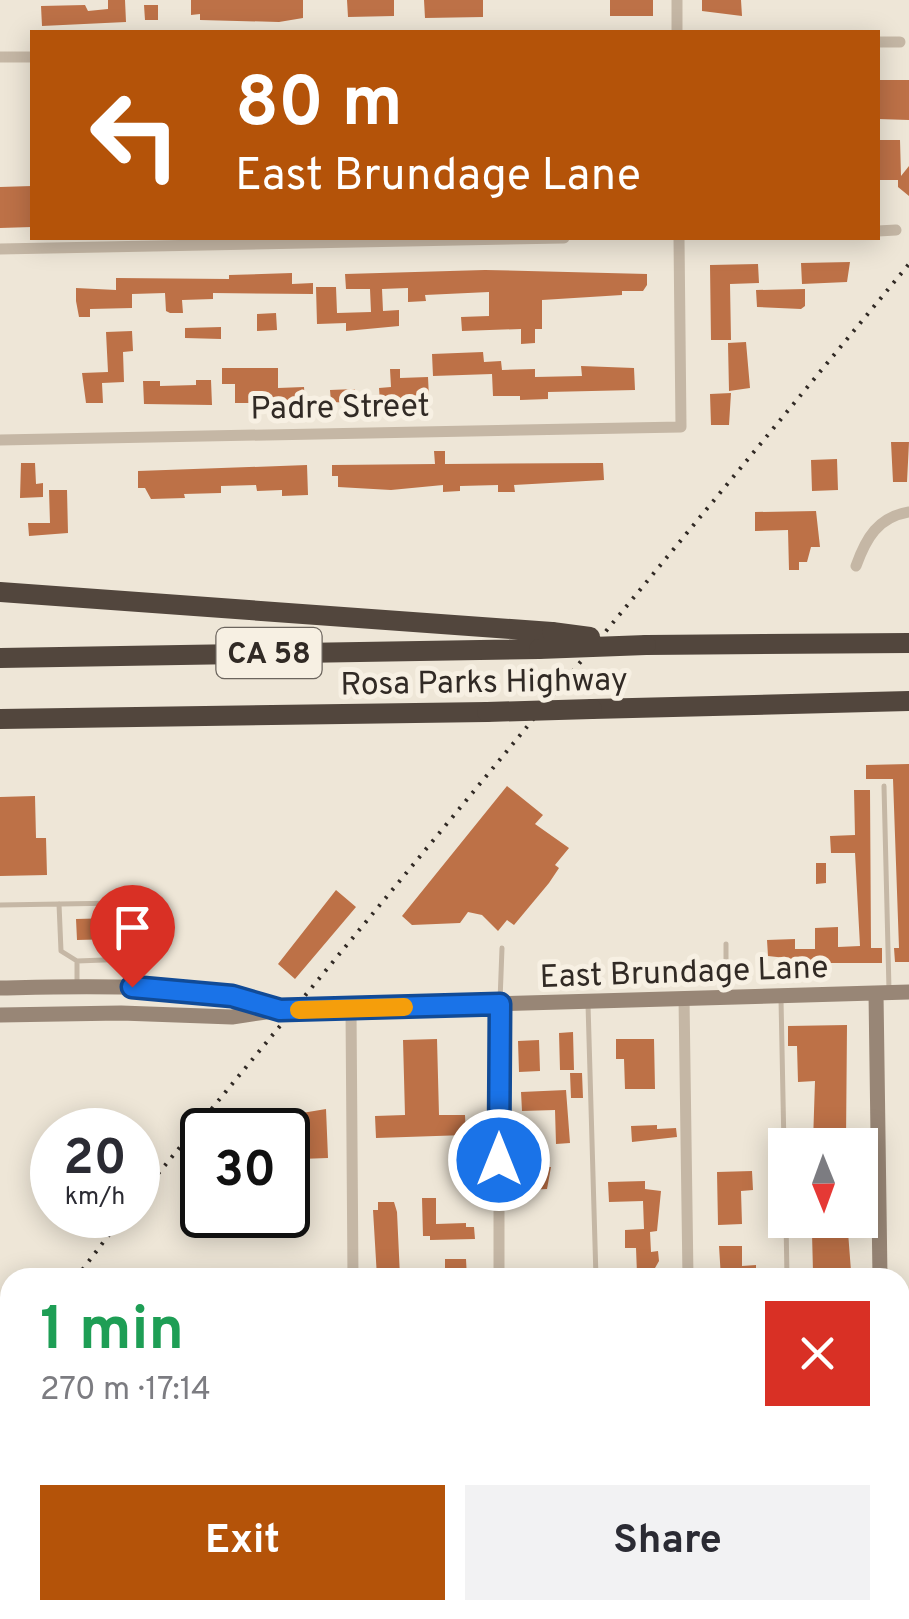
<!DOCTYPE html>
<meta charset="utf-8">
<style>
:root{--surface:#fff;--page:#f2f2f3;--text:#2b2b33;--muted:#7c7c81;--accent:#b45309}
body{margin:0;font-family:Overpass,sans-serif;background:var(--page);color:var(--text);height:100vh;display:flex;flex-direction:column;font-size:38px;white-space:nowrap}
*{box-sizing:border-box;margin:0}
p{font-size:32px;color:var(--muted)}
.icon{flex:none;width:55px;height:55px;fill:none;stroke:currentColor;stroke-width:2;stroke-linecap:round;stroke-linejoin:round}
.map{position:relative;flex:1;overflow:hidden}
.side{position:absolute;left:0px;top:1268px;width:910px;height:352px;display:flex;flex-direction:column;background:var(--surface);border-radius:30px 30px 0 0;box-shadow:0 5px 25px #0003}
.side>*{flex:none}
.guide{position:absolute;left:30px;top:30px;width:850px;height:210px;border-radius:0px;box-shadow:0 5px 25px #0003;background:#b45309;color:#fff;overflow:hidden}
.needle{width:65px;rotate:179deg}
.fabs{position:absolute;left:768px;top:1128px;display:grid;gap:20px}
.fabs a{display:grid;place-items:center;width:110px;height:110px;border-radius:0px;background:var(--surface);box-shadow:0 5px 25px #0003;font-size:50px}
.speed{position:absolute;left:30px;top:1108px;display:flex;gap:20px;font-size:50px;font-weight:700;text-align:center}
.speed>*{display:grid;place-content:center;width:130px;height:130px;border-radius:50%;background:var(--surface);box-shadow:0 5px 25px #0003;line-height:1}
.speed small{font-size:25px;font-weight:400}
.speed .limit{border:5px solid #111;border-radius:15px;background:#fff;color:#111}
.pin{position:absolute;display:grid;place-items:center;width:85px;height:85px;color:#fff;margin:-102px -42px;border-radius:50% 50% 50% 0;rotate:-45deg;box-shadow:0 0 10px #0007}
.pin .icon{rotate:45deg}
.me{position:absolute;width:110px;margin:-55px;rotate:0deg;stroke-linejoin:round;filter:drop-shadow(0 0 8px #0008)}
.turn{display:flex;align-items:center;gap:35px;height:210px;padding:0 40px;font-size:45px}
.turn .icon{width:130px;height:130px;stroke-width:2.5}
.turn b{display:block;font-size:70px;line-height:85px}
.round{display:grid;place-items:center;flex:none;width:105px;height:105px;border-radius:0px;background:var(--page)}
.head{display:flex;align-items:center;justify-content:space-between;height:170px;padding:0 40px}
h1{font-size:60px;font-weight:700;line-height:75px;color:#1e9e55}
.primary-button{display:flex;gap:20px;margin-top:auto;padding:20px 40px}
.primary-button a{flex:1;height:115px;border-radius:0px;background:var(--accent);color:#fff;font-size:40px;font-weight:700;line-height:115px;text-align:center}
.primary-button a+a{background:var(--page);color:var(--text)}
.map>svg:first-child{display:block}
</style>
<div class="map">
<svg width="909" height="1619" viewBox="0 0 909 1619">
<rect width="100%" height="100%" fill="#eee6d7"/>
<path fill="#bd7147" d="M108 0H125L126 22 42 26 41 6 85 5 88 11 108 9Z
M191 0H303V18L279 22 200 20V14L191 15Z
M347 0H394V16L348 17Z
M424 0H483V17L425 18Z
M610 0H653V16H610Z
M702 0H741L742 16 702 11Z
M144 5H158V20H145Z
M878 80H909V120L878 119Z
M878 140H900L901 176 909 166V196L898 187V180H878Z
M32 186V227L0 228V187Z
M850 262 847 282 802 284 801 263Z
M758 264 759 283 730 284 731 340H711L710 265Z
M485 270 647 274V285L643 291H622V295L542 300V329H535V343L521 344V329L462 331 461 317 489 316V292L425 295 426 301 408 302V288L382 289 383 311 399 310V326L346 331V323L317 324 316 287H336L337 313 371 312 370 289H346L345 274Z
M292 273V284L313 283V294L213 293V299L182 300 183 313H170L166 311 165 293 132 294V308L90 309V317H79L76 301V288L116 290V278L229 279V275Z
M805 289V306L801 309 757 307 756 290Z
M276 313 277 330 257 331V314Z
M221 327V339L185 338V328Z
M132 331 133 351 123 352 124 382 102 383 103 403H86L82 373 108 372 106 332Z
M746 342 750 388 729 391 728 343Z
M483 352 484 362 501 361 502 370 535 369V377L582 376 581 366 634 368 635 390 548 392V399L520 400V396H493L492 374 433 376 432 354Z
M222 368H278V388L304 387 305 403H235V384H222Z
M390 369H400V378L428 377 429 398 380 402 379 388 391 387Z
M196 380H211L212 405 144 404 143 381H160V386L196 385Z
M355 389 356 403 331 402 330 390Z
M731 393 729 425H711L710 394Z
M891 442H909L907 482H893Z
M434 451H445V464L603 463 604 480 514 485 515 492H498V485L460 486V491L443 492V485L391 490 338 487V476H332V465L435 464Z
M837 459 838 490 812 491 811 460Z
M21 463H35L36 484 43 483V497L20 498Z
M307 465 308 495 282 496V490L257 491 256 485 221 486V493L184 494 185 498 151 499 145 488H138V471Z
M49 490H67L68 533 29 536 28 523H50Z
M816 511 820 547H811L807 562H799V570H789L788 530 755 531V512Z
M909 764V962H895L894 948H899L893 779H866V765Z
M507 786 543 815 535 824 569 848 555 865 559 868 549 883 514 925 507 920 498 931 482 915 468 912 460 923 412 925 402 916Z
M854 790H870L871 948H882V963H786V958L768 956 767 940 795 939V949H815V928L838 927V947L860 946 855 853H831L830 836 855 835Z
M35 796 36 838H46L47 875 0 876V797Z
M816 863H826V883L816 884Z
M336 890 356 907 295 979 278 964Z
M115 918 116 939 77 940 76 919Z
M847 1025 846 1141 813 1142 815 1081 798 1082 797 1046H788V1026Z
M573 1032 574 1070H560L559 1033Z
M437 1039 439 1115H465L466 1135 376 1138 375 1116 405 1115 403 1040Z
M616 1039H654L655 1089H625L624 1059H616Z
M539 1040 540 1071 519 1072 518 1041Z
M570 1073H582L583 1098H571Z
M566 1090 570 1143 556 1144 555 1110 522 1111 521 1092Z
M326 1109 328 1158 300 1159V1141H294L293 1132 288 1133 290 1115Z
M657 1125V1129L676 1128 677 1137 632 1142 631 1126Z
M527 1167H551L547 1189 527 1190Z
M752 1171 753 1190 741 1191 742 1224 718 1225 717 1172Z
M645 1181V1189L661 1191 657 1231 650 1232 651 1252 658 1251 659 1261 655 1268H648V1274H637L636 1248H625V1230L644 1229 643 1201 609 1202 608 1182Z
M422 1198H436V1224L466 1223V1227H474L475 1239 430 1240V1236H423Z
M378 1202H394L397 1212 400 1277H377L373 1210H378Z
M848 1232 851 1271H835L836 1278H817L813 1272 812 1233Z
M719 1246H742V1266L756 1265V1278H721Z
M445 1259H466L467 1278H445Z"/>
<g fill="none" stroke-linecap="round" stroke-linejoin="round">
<path stroke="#c5b7a5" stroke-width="5" d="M884 786 889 990
M59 904 61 951 77 961
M0 905 121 903 140 907 143 922 126 984
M77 984V961L130 959
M726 994V944
M781 999 785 1196
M500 1001 502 948
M588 1004 596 1278
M786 1220 787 1278
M29 1610V1619
M218 1610V1619
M410 1610V1619
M602 1610V1619
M793 1610V1619"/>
<path stroke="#c5b7a5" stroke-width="11" d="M677 0V32
M878 42H900
M0 57H32
M878 231 896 230
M0 249 564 238
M0 440 681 427 679 238
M856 566C866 538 878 517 909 512
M684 998 688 1278
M351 1009 353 1278
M499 1278V1004
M900 1376H909
M0 1445 10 1433
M120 1610 121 1619
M310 1610V1619
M502 1610V1619
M693 1610 694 1619"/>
<path stroke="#988676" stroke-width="15" d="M0 988C92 986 187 982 276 1009
M876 993 880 1278
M0 1015 121 1013 232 1017 280 1010 909 992
M885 1610V1619"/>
<path stroke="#52463d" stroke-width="20" d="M0 592 552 632
M646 645 909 643
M0 658 539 649
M592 709 909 701
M0 719 487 712"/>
<path stroke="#312a25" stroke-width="4" stroke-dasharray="2.5 8" stroke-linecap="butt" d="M138 1198 909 264
M76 1278 124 1215
M0 1379 10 1365"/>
<path stroke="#52463d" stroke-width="20" d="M552 632 590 637
M539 649 646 645
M487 712 592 709"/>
</g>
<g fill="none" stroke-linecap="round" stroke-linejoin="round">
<g stroke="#114b97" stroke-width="25">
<path id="route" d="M132 987 232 996 280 1010 500 1004 499 1160"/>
</g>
<use href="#route" stroke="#1a73e8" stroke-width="18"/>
<path stroke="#f59e0b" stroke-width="18" d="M299 1010 404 1007"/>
</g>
<g text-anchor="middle" stroke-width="10" stroke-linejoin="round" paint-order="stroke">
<rect fill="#f7f0e3" stroke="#6c655e" stroke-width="2.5" x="216.5" y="628" width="105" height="50" rx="8"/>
<g font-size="30" font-weight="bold" fill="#312a25">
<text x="269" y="663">CA 58</text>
</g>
<g font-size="32" fill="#312a25" stroke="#f7f0e3">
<text transform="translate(340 406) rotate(-1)" y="11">Padre Street</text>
<text transform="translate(484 681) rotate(-1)" y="11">Rosa Parks Highway</text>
<text transform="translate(684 971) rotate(-2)" y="11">East Brundage Lane</text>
</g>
</g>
</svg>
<div class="fabs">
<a><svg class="needle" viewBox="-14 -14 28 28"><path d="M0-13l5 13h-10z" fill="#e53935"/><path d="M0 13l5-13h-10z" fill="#7c7c81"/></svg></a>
</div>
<div class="speed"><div>20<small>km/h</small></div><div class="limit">30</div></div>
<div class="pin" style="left:132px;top:987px;background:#d93025"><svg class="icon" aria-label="arrive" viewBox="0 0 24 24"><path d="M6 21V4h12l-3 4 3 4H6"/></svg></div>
<svg class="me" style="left:499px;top:1160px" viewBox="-20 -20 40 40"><circle r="17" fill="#1a73e8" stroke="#fff" stroke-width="3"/><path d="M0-11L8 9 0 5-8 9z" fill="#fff"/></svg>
<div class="guide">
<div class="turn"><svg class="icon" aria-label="left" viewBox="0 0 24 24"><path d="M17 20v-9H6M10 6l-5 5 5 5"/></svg><div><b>80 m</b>East Brundage Lane</div></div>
</div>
<section class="side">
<div class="head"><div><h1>1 min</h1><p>270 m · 17:14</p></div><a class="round" style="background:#d93025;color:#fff"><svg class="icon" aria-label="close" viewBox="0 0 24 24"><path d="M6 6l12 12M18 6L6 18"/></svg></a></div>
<div class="primary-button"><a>Exit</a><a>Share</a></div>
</section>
</div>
